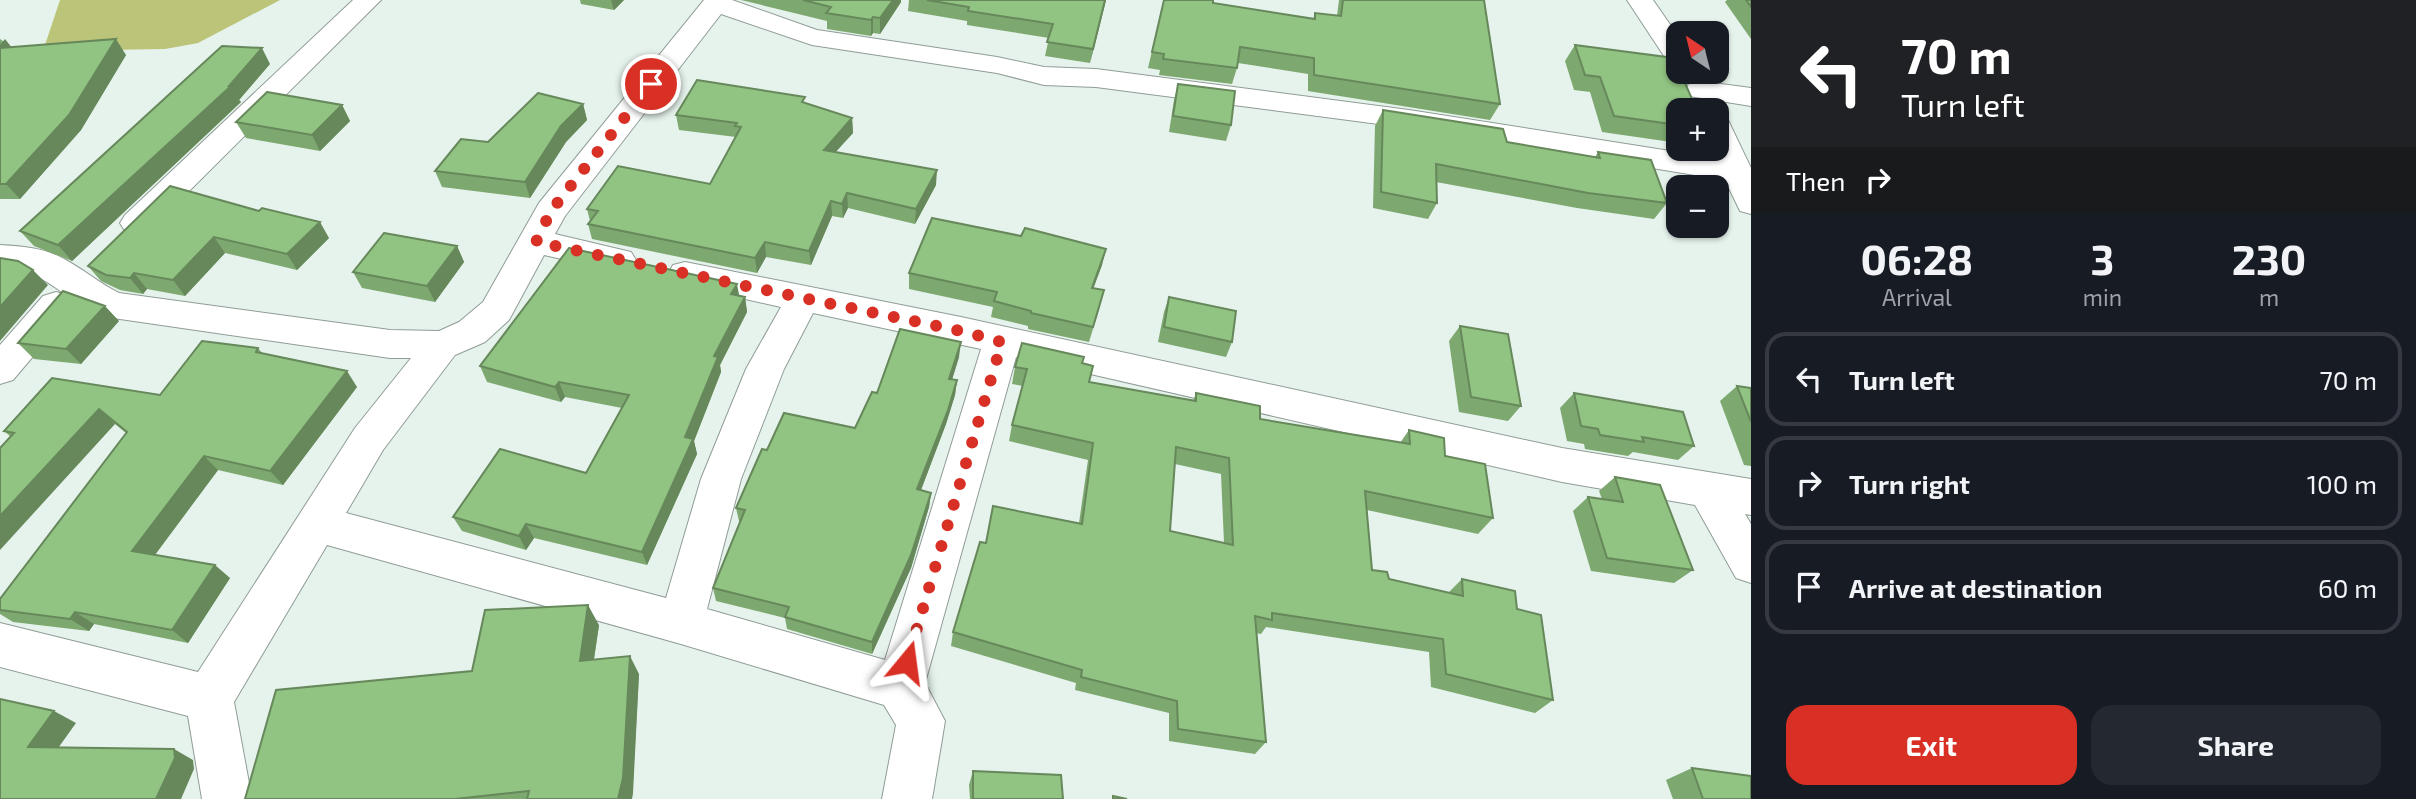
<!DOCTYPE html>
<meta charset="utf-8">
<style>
:root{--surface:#171b24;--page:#242831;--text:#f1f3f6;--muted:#9ea1a6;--line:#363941;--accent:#d93025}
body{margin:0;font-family:"Exo 2",sans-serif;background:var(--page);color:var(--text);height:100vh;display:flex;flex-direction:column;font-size:26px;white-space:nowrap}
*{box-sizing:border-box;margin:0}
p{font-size:23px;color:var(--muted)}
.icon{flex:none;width:38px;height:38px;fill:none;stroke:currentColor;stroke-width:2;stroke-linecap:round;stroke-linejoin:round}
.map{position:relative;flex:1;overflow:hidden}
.side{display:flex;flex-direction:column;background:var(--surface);width:665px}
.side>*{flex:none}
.top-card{background:#202124;color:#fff;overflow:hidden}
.needle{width:46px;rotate:325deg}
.fabs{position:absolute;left:1666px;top:21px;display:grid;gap:14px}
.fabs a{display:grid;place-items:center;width:63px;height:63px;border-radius:14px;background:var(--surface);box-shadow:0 2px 5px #0004;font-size:35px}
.pin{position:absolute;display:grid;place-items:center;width:60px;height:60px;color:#fff;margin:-30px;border:4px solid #fff;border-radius:50%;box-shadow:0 2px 7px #0007}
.me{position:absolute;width:77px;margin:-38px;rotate:16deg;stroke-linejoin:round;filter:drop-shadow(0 0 5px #0008)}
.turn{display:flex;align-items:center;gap:24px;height:147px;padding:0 35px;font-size:32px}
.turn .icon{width:91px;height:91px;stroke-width:2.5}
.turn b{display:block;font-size:49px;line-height:60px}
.then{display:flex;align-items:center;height:66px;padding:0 35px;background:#0003;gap:14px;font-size:26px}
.eta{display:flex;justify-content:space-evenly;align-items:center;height:119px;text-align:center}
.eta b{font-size:42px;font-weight:700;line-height:49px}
.action{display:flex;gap:14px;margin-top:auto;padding:14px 35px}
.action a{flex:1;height:80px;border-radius:21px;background:var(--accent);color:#fff;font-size:28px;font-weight:700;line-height:80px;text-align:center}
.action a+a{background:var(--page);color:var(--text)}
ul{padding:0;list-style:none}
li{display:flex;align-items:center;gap:21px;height:94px;margin:0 14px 10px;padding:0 21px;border:4px solid var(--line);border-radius:21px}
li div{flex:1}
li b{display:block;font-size:26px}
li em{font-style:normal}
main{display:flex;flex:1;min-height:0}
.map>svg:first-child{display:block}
</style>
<main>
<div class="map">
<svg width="1751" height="799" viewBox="0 0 1751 799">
<rect width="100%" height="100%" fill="#e6f3ec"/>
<path fill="#bbc478" d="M60 0H280L198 43 165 49 43 51Z"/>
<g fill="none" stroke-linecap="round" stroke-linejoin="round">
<g stroke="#909c96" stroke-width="2">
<path id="minor" d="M353 0H381L149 231 137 234 125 231 120 223 125 215Z
M704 0H732L817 30 997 57 1044 67 1096 69 1409 110 1715 158 1711 149H1717V118L1728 120 1751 168V214L1740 211 1725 180 1409 128 1096 87 1044 85 997 73 812 45 721 14 565 216 555 234 631 252 636 260 631 268 619 272 544 255 509 320 485 342 455 355 383 450 346 513 666 598 701 479 746 369 781 307 673 283 668 274 673 265 685 262 961 317 1562 448 1751 479V515L1745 514 1751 524V583L1736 578 1695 505 1562 482 1016 357 925 683 945 721 932 799H882L896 725 884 705 681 644 327 545 234 702 252 799H202L188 716 0 667V623L198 672 355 428 411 358H390L113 318 70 298 74 305 69 314 13 380 0 384V345L43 296 56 292 66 295C41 277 31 270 0 269V245C21 246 45 248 64 259 83 269 99 283 119 293L390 330 439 331 459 322 483 302 539 203ZM813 313 981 349 885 660 707 609 741 479 784 369Z
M1627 0H1653L1678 36V64L1668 62Z
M1699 81 1751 88V106L1689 96 1685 90 1689 84Z"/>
</g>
<use href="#minor" fill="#fff" fill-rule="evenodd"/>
</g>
<path fill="#7da870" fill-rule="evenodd" d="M580 0H624L614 10 581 4Z
M741 0H901V2L880 34 873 33 871 36 827 29V21Z
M909 0H1106L1090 63 1045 56 1049 38 967 25V21L908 11Z
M1164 0 1213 3 1313 19 1315 13 1337 16 1339 0H1484L1500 104 1490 120 1308 91V74L1238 63 1237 68 1232 84 1159 75 1160 70 1148 68Z
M1727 0H1751V39L1725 2Z
M0 39 11 47 126 55 81 130 20 199H0Z
M1575 45 1678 110V143L1602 132 1590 92 1574 90 1565 61Z
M270 64 239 100 241 102 72 261 34 246 20 231Z
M1178 84 1231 125 1226 141 1169 132 1174 100Z
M805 103 852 118 853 133 835 152 936 185 915 224 848 208 843 218 832 216 811 265 766 257 757 273 592 239 588 224 590 221 587 209 710 184 736 137 679 130 676 115Z
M583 104 587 120 566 142 530 198 442 187 435 171 488 142Z
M342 105 350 121 320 151 246 138 236 122Z
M1383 110 1507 142 1595 157 1598 152 1667 203 1654 219 1577 208 1436 182 1437 203 1428 219 1373 208 1375 126Z
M170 186 329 238 297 270 225 253 185 296 147 289 143 294 120 290 101 281 88 266Z
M457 246 464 262 435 302 362 288 353 272Z
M1102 265 1093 288 1100 306 1089 342 1028 329V326L991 317 993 307 909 289V273Z
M739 296 745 297 747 312 720 365 721 372 694 441 697 454 647 565 534 538 526 550 462 531 453 517 586 473 622 408 565 397 561 402 487 382 480 366Z
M1169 297 1232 342 1226 357 1158 342 1164 312Z
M119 321 81 364 34 359 18 343Z
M1460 326 1521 406 1508 421 1459 412 1449 341Z
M258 348 262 353 357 387 283 485 218 470 155 555 230 578 188 643 94 624 89 631 13 622 0 614V599L126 433 115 424 11 437 4 431 160 395Z
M959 357 952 379 957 380 955 395 946 424 921 490 931 493 929 507 911 568 872 654 787 629 785 618 716 601 713 588 740 521H739L736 508 767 450 855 428 877 393Z
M1082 363 1089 382 1193 401 1196 393 1260 419 1400 443 1409 430 1445 456 1493 518 1478 534 1367 510 1372 570 1389 579 1448 593 1462 579 1517 609 1553 700 1535 713 1431 687 1429 652 1266 627 1261 634 1256 633 1266 742 1255 754 1169 741V713L1075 690 1076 683 951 646 953 632 986 543 1079 523 1088 460 1009 441 1012 425 1023 386 1012 384 1015 367ZM1175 464 1221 474 1224 543 1170 531Z
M1737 386 1751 388V466L1744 465 1720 401Z
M1574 393 1694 446 1678 460 1633 452 1628 456 1585 449 1584 444 1567 441 1560 408Z
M1615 477 1693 570 1674 583 1591 571 1573 511 1588 497 1602 499 1599 491Z
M599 625 594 659 639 674 632 799H245L472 671Z
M1692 768 1751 799H1673L1666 780Z
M973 771 1063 799H970L969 785Z"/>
<path fill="#66885b" d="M611 0H624L614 10Z
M893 0H901V2L880 34V18Z
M1105 0H1106L1090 63 1093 49Z
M873 17V33L871 36V20Z
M5 39 17 54 0 52V45Z
M116 39 126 55 81 130 20 199 6 184Z
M262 48 270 64 239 100 241 102 72 261 58 245 229 86Z
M583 104 587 120 566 142 530 198 525 182 561 126Z
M342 105 350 121 320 151 312 135Z
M852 118 853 133 824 165V150Z
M937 170 936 185 915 224 916 209Z
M847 193 848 208 843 218 842 204Z
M831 201 832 216 811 265 809 251Z
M320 222 329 238 297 270 287 254Z
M214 237 225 253 185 296 173 280Z
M765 242 766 257 757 273 755 258Z
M457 246 464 262 435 302 427 286Z
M1106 249 1102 265 1088 303 1092 288Z
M33 270 48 285 0 341V307Z
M134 273 147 289 143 294 130 278Z
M737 284 740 300 731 294Z
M745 297 747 312 720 365 721 372 694 441 697 454 647 565 642 552 685 437 714 356Z
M105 306 119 321 81 364 66 349Z
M961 342 959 357 948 393 949 379Z
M347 371 357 387 283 485 270 471Z
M957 380 955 395 946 424 916 503 917 489Z
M559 382 565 397 561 402 555 387Z
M99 409 115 424 0 550V516Z
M204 456 218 470 148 564 132 551Z
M931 493 929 507 911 568 872 654V642Z
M526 524 534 538 526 550 519 536Z
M215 565 230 578 188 643 172 630Z
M588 605 599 625 591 679 580 661Z
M75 612 94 624 89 631 70 619Z
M630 656 639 674 633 793 632 799H618Z
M54 711 76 723 51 758 28 747Z
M174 749 193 760 194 769 181 799H156Z"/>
<path fill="#91c382" stroke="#66885b" stroke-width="2" fill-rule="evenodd" d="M803 0H893L880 18 873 17 871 20 826 13 831 7Z
M927 0H1105L1093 49 1047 42 1053 24 968 11 969 7Z
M1164 0H1213V3L1315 19V13L1341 16 1343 0H1484L1500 104 1314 75V58L1240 47 1237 68 1163 59 1164 54 1152 52Z
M1746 0H1751V7Z
M116 39 69 115 6 184H0V48Z
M1575 45 1674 58 1678 68V72H1680L1697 110H1678V125L1614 116 1600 77 1585 75Z
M222 46 262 48 229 86H231L58 245 20 231Z
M697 80 805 97 802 102 852 118 824 150 937 170 916 209 847 193 842 204 831 201 809 251 765 242 755 258 588 224 598 211 587 209 618 166 710 184 741 127 735 126 737 123 676 115Z
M1178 84 1235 91 1231 125 1173 116Z
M267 92 342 105 312 135 236 122Z
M538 93 583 104 561 126 525 182 435 171 461 139 488 142Z
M1383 110 1503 129 1507 142 1600 158 1598 152 1651 160 1667 203 1588 193 1436 164 1437 203 1381 192Z
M170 186 259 211 262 208 320 222 287 254 214 237 173 280 134 273 130 278 106 275 88 266Z
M932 218 1021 236 1025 228 1106 249 1092 288 1104 290 1093 327 1031 313V311L994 301 997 292 909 273Z
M384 233 457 246 427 286 353 272Z
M569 248 737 284 731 294 745 297 714 356 718 357 685 437 693 439 642 552 526 524 519 536 453 517 500 449 586 473 629 395 559 382 555 387 480 366Z
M0 258 18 261 33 270 0 307Z
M63 291 105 306 66 349 18 343Z
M1169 297 1236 311 1232 342 1164 327Z
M1460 326 1508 334 1521 406 1471 397Z
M900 329 961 342 949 379 957 380 948 410 917 489 931 493 911 555 872 642 785 617 789 607 713 588 745 510 736 508 762 449 767 450 784 413 855 428 872 392 877 393Z
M202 341 258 348 256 352 347 371 270 471 204 456 132 551 215 565 172 630 75 612 70 619 0 610V599L127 432 99 409 0 516V448L14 433 4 431 52 378 160 395Z
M1022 343 1084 357 1082 363 1093 366 1089 382 1196 401V393L1260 406V419L1410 444 1409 430 1444 438 1445 456 1485 464 1493 518 1365 491 1372 570 1387 572 1389 579 1463 596 1462 579 1515 591 1517 609 1541 615 1553 700 1446 674 1443 639 1272 613V620L1255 616 1266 742 1178 729 1177 701 1081 677 1082 670 953 632 980 542 986 543 993 506 1082 524 1093 443 1012 425 1027 369 1015 367ZM1176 447 1229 458 1233 545 1170 531Z
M1737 386 1751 388V422Z
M1574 393 1683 412 1694 446 1642 437 1644 442 1600 435 1598 429 1581 426Z
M1615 477 1660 485 1693 570 1607 558 1588 497 1623 502Z
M588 605 580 661 630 656 623 778 618 799H527L529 791 455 799H245L276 690 472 671 485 610Z
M0 699 54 711 28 747 174 749 175 758 156 799H0Z
M1692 768 1751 776V799H1703Z
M973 771 1061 775 1063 799H973Z
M1113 796 1127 799H1113Z"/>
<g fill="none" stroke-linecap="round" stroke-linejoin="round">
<path stroke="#d93025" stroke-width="12" stroke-dasharray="0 21.6" d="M651 84 551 211 536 242 961 331 1002 342 907 662"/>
</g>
</svg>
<div class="fabs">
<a><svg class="needle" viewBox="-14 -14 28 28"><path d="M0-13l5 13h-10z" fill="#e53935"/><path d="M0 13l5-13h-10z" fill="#9ea1a6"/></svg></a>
<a>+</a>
<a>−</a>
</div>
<div class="pin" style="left:651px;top:84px;background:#d93025"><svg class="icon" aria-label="arrive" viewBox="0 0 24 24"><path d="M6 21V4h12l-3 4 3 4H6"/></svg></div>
<svg class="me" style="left:907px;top:662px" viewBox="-20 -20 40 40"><path d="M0-17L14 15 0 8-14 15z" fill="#d93025" stroke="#fff" stroke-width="4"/></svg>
</div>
<section class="side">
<div class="top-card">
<div class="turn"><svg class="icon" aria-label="left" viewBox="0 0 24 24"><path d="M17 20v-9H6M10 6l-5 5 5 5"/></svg><div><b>70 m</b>Turn left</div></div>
<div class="then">Then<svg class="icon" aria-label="right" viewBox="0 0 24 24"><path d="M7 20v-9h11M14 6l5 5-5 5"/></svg></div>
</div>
<div class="eta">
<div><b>06:28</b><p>Arrival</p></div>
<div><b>3</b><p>min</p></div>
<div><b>230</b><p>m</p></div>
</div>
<ul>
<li><svg class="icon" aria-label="left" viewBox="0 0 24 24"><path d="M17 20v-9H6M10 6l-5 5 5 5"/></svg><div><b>Turn left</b></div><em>70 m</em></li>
<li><svg class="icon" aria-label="right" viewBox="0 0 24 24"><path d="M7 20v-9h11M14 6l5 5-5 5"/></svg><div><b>Turn right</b></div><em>100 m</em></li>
<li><svg class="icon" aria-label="arrive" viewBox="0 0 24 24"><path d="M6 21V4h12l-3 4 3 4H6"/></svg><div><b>Arrive at destination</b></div><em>60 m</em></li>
</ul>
<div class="action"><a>Exit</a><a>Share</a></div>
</section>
</main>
